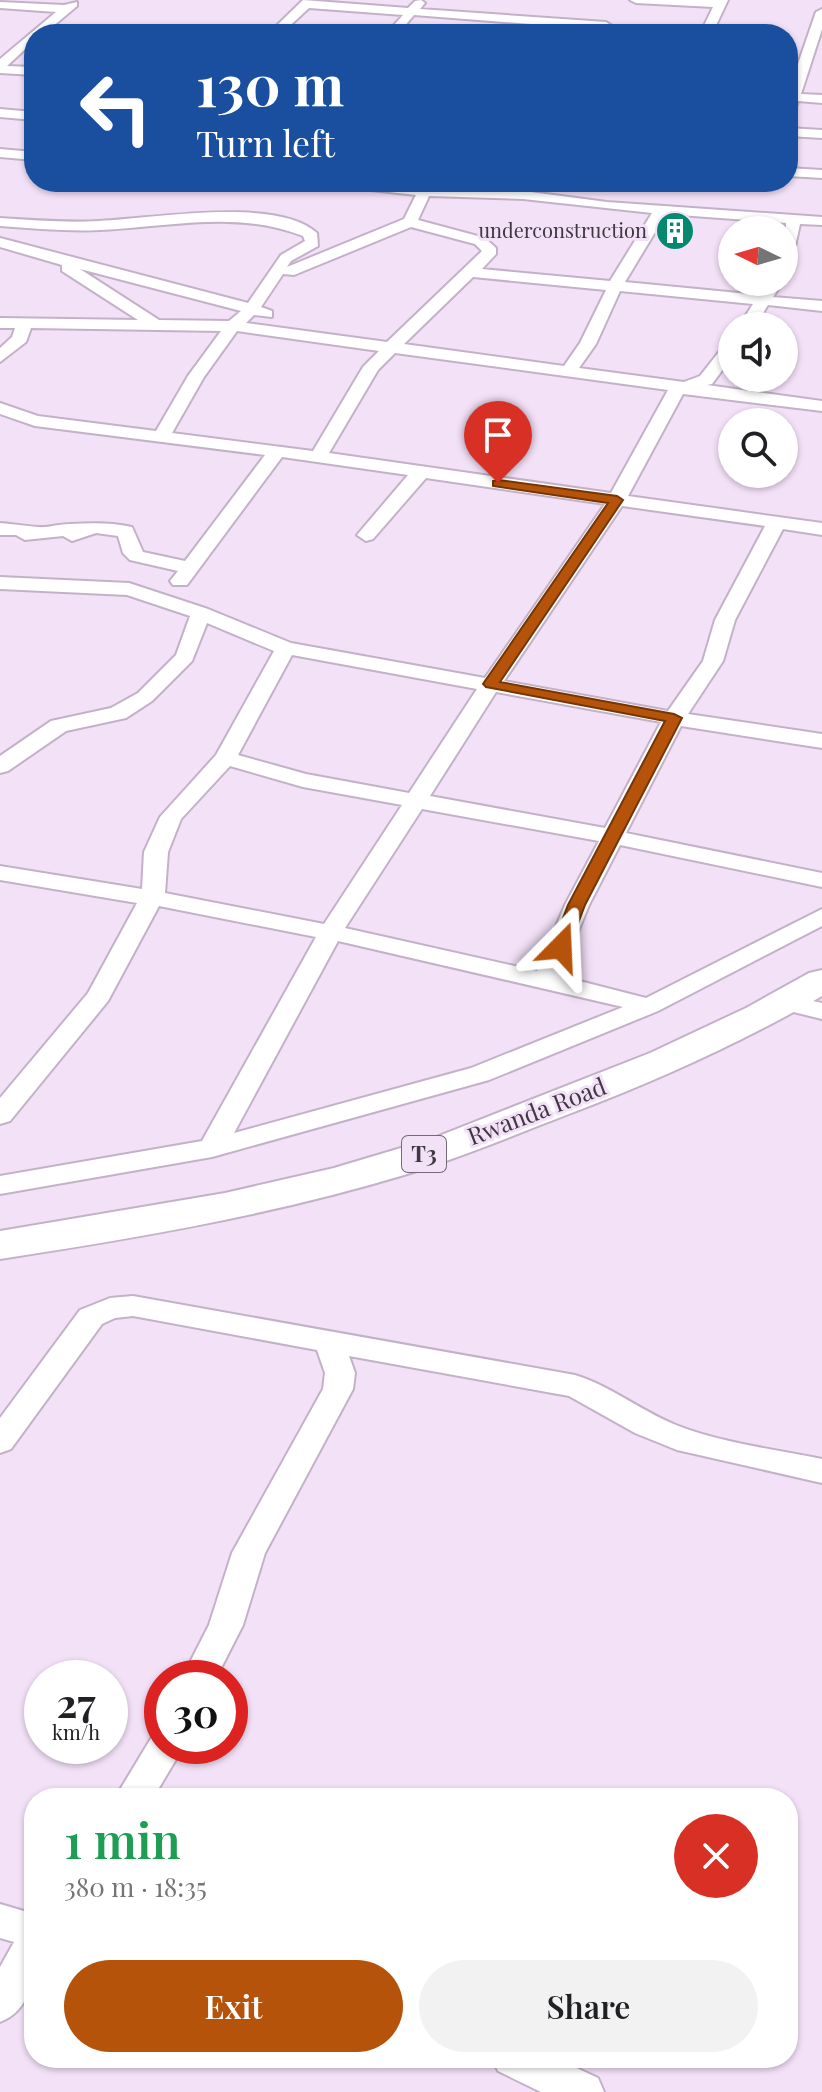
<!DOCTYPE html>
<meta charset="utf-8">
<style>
:root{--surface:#fff;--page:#f2f2f2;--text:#202124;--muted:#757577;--accent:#b45309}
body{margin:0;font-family:"Playfair Display",serif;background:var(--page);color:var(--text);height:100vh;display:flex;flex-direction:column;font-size:30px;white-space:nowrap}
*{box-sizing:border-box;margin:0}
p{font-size:26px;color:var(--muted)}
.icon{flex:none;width:44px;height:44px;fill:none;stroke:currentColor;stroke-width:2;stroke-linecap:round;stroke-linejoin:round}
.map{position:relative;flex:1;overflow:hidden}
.sheet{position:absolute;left:24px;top:1788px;width:774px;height:280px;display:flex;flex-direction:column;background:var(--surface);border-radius:32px;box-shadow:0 2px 6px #0004}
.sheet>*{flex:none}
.hud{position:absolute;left:24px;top:24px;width:774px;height:168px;border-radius:32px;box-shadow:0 2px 6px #0004;background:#1a4fa0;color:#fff;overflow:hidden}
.needle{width:52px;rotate:275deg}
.buttons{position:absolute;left:718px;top:216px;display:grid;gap:16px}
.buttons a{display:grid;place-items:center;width:80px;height:80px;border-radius:50%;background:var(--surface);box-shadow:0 2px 6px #0004;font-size:40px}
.speed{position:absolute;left:24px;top:1660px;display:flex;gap:16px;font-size:40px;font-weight:700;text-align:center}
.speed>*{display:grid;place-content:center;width:104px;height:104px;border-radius:50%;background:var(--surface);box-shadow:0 2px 6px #0004;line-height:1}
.speed small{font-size:20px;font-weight:400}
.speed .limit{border:12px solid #d22;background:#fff;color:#111}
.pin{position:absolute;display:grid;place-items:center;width:68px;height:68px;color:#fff;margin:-82px -34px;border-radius:50% 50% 50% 0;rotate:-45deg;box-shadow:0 0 8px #0007}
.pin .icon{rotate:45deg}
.me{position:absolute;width:88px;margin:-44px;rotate:21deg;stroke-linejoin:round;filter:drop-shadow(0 0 6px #0008)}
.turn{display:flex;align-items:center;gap:28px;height:168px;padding:0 40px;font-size:36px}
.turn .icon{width:104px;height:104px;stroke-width:2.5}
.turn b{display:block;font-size:56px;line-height:68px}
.round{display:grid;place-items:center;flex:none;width:84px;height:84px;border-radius:42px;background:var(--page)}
.headline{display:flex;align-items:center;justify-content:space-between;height:136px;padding:0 40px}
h1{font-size:48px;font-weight:600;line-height:60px;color:#1e9e55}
.primary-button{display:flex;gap:16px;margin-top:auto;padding:16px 40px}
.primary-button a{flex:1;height:92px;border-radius:48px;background:var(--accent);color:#fff;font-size:32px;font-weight:600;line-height:92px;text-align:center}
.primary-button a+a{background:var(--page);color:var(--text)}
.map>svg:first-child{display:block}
</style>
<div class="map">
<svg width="822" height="2092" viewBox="0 0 822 2092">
<rect width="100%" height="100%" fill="#f3e1f8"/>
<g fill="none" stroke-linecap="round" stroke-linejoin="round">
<g stroke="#c3b2c7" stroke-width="4">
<path id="minor" d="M303 0 408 8 415 1 421 0 425 3 420 9 606 22 612 26 606 30 414 15 398 34H386L403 15 309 8 281 34H268Z
M630 0H728L712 34H700L713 7 636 3Z
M0 2 64 5 77 2V6L51 28 92 30 98 34H34V41L7 66 34 67V75L0 73V59L56 12 0 8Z
M822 9V29L801 94 822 95V103L798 101 794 112 788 116V93L816 12Z
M0 109 34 112V120L0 117Z
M788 128 822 130V138L788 136Z
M0 149 34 152V160L0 157Z
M788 168 822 170V178L788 176Z
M327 182H371L419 187 422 182H436L433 188 523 191 607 202 822 217V225L800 224 792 260 784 265 786 223 666 214 625 282 759 295 767 282H783L773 297 822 301V311L768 305 755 326H739L753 304 620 291 596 344 579 368 684 382 700 376 726 343 732 341V357L712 384 707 385 822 401V411L683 394 628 496 822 523V535L783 529 735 620 723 661 688 714 822 734V748L681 726 626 833 822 873V887L620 845 589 905 560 976 646 998 822 909V926L658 1011 489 1080 212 1157 0 1194V1176L202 1141 316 937 159 906 108 1001 10 1121 0 1124V1098L88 993 137 903 0 880V866L142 889 144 852 160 817 216 755 274 651 207 623 192 661 152 701 126 718 66 731 8 771 0 773V756L51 721 111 708 138 693 176 655 190 616 127 595 0 589V577L129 583 208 609 291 643 485 678 605 504 426 478 373 539 366 541 357 535 408 475 282 457 187 585H173L170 581 178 571 130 560 123 553 118 536 96 533 72 541 63 536 25 540 16 535H0V523C13 524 26 526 38 527 48 528 59 524 69 524 90 523 110 522 132 527L143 552 185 561 265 455 35 426 0 414V403L38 416 156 431 188 376 221 331 31 328 26 342 0 362V348L12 337 15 328H0V318L138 320 62 271V265L0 247V238L248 303 281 255 305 241 303 236C237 210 169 227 100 230 67 232 33 228 0 226V218C33 220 66 223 99 221 152 219 276 196 317 233L318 246 291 261 287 267 404 219 416 195 334 186ZM429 196 523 199 652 213 610 281 482 269 496 254V248L485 238 418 220ZM411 227 475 244 482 251 387 342 246 323 254 315 272 317V311L261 307 283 274 294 275ZM80 269 241 311 229 321 159 320ZM473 277 606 290 580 343 564 366 404 344ZM237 331 379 351 363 367 313 451 172 433 204 377ZM395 353 668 390 611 493 329 453 378 370ZM622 506 765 526 715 620 703 661 668 711 504 681ZM292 655 477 689 409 793 306 774 238 755ZM496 692 661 722 605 828 430 796ZM230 766 303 787 402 805 324 924 165 893 168 852 181 819ZM422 809 599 841 565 905 537 971 345 928ZM338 941 623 1007 471 1068 234 1133Z
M786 995 822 1003V1019L777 1008 773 1003 777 998Z
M133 1296 575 1375C611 1386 641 1411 676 1425 722 1443 773 1449 822 1459V1483L677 1450 635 1433 569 1396 349 1356 355 1373 353 1389 265 1553 243 1625 216 1678H182L209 1625 232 1553 323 1389 325 1373 317 1350 133 1316 115 1318 102 1324 11 1449 0 1453V1418L80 1310 110 1298Z
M162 1732V1746H184L153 1798H115L153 1735Z
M0 1904 34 1914C34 1951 42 2006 0 2022V1967L14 1942 0 1938Z
M492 2058H555L598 2078 604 2092H541L498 2071Z"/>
</g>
<g stroke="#c3b2c7" stroke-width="4">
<path id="highway" d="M822 970V996C741 1043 656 1081 569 1114 514 1135 460 1158 404 1175 272 1215 136 1238 0 1259V1231L225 1193 334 1168 431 1139 650 1053 746 1008 809 973Z"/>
</g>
<use href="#minor" fill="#fff" fill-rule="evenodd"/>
<use href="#highway" fill="#fff" fill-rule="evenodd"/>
</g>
<path fill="#b45309" stroke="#753606" stroke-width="2" d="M498 480 617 496 623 500 500 682 674 714 682 718 585 905 569 947 561 952 552 947 568 905 665 721 486 687 483 684 608 503 493 486V481Z"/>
<defs>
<g id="building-disc" transform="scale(2)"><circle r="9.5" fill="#05896e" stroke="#f3e1f8"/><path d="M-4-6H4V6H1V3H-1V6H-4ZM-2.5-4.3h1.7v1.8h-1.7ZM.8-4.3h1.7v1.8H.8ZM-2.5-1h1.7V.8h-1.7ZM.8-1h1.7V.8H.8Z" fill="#fff"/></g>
</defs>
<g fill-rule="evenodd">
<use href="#building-disc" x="675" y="231"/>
</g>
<g text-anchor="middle" stroke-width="6" stroke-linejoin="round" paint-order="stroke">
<g font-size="20" fill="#3f3841" stroke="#f3e1f8" text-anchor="end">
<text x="647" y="238">underconstruction</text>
</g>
<rect fill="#f3e1f8" stroke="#756b78" stroke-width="2" x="402" y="1136" width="44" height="36" rx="6"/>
<g font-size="22" font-weight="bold" fill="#3f3841">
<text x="424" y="1162">T3</text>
</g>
<g font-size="24" fill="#3f3841" stroke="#f3e1f8">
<text transform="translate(537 1112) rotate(-21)" y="8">Rwanda Road</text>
</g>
</g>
</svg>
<div class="buttons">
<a><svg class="needle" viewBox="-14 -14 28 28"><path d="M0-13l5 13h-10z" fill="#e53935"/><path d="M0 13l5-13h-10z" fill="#757577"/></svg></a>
<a><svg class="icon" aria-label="sound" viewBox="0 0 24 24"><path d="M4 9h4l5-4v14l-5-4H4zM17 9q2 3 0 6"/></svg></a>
<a><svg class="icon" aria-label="search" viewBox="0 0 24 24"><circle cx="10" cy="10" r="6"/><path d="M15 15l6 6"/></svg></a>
</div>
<div class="speed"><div>27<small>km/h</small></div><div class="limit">30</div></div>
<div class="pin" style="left:498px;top:483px;background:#d93025"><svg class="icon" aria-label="arrive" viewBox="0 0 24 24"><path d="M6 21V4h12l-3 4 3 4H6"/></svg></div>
<svg class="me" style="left:561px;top:947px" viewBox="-20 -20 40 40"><path d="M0-17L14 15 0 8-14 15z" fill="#b45309" stroke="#fff" stroke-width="4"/></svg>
<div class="hud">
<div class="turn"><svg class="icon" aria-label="left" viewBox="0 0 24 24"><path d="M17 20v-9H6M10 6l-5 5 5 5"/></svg><div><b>130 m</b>Turn left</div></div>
</div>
<section class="sheet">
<div class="headline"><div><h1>1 min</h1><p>380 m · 18:35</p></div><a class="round" style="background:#d93025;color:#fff"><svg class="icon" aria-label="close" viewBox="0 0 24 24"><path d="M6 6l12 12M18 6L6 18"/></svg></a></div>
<div class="primary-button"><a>Exit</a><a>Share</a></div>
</section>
</div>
